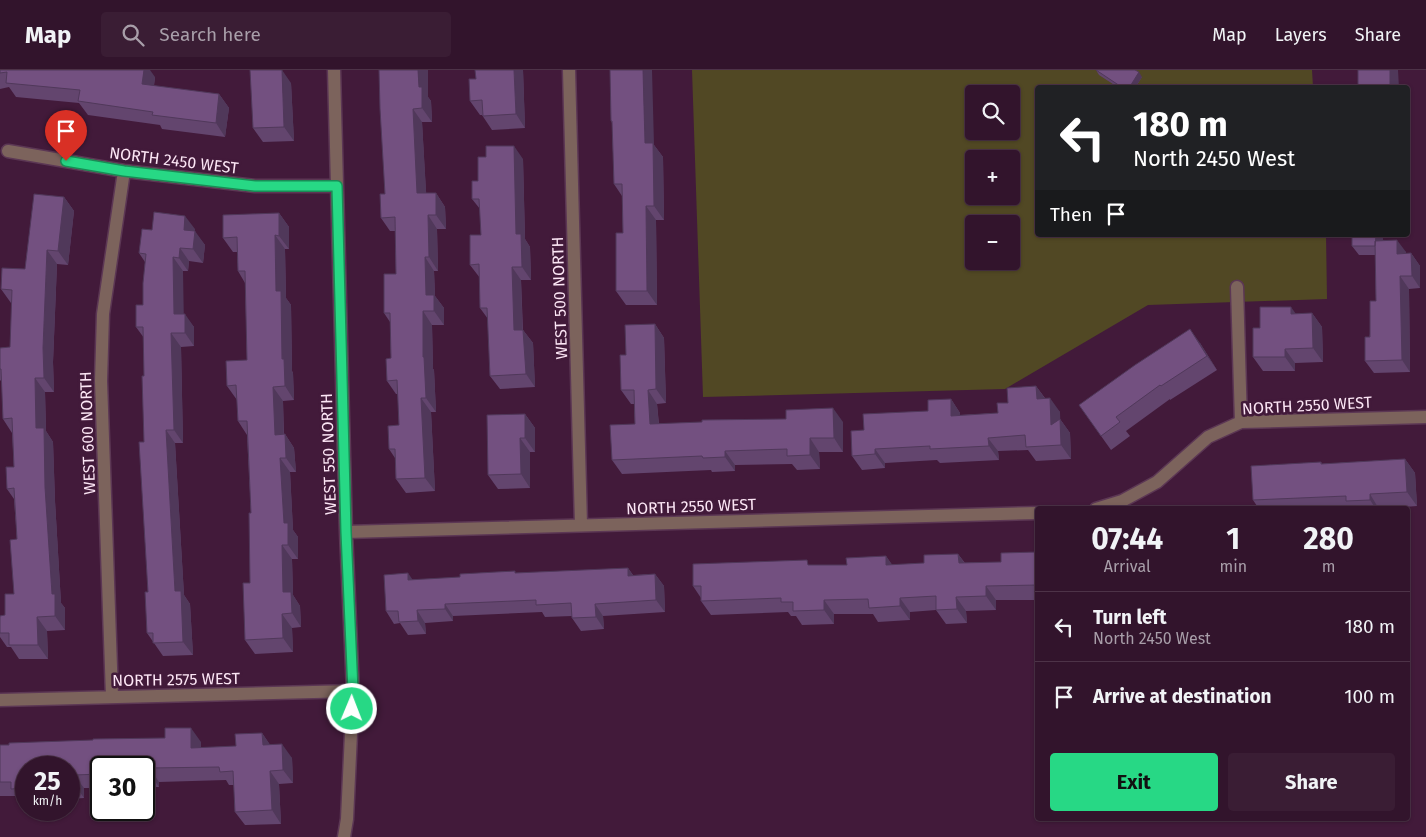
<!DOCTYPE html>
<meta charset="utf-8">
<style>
:root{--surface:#32142c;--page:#3a1d34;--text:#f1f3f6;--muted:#a89ea9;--line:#4d3348;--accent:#27d885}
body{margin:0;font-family:"Fira Sans",sans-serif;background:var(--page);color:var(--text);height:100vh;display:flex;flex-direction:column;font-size:19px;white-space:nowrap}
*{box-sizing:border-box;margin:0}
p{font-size:16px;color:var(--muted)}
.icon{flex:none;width:28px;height:28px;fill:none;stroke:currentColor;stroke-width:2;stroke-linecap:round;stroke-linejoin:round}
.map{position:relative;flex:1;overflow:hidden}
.side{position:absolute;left:1035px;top:436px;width:375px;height:315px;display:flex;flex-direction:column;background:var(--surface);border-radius:5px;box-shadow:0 1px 4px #0004,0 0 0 1px var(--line)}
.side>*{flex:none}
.top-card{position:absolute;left:1035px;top:15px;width:375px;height:152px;border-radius:5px;box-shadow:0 1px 4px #0004,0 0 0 1px var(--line);background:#202124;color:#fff;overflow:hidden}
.fabs{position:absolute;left:965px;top:15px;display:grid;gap:10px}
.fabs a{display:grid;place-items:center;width:55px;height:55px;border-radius:5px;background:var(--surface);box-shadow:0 1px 4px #0004,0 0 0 1px var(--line);font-size:25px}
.speed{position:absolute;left:15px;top:686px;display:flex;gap:10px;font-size:25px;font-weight:700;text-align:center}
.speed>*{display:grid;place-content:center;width:65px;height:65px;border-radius:50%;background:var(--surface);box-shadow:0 1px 4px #0004,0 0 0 1px var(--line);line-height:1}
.speed small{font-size:12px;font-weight:400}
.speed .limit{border:2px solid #111;border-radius:8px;background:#fff;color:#111}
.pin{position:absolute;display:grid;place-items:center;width:42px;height:42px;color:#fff;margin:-51px -21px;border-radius:50% 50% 50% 0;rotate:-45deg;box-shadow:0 0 5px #0007}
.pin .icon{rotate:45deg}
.me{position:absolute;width:55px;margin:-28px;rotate:1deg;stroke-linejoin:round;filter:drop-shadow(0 0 4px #0008)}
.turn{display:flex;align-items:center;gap:18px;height:105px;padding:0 15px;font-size:22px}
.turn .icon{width:65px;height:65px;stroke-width:2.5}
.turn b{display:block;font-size:35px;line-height:42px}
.then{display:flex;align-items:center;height:48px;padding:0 15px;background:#0003;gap:10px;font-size:19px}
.eta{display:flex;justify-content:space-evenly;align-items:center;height:85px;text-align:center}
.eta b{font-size:30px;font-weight:700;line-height:35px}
.cta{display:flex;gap:10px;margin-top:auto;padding:10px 15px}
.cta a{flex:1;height:58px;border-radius:5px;background:var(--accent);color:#111;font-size:20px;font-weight:700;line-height:58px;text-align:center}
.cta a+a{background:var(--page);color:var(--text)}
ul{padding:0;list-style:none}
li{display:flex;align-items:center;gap:15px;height:70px;padding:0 15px;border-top:1px solid var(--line)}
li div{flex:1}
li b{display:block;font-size:19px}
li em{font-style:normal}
header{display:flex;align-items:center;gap:30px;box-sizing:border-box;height:70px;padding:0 25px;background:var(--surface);border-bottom:1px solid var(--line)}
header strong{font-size:24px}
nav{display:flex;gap:28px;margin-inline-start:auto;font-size:18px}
.search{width:350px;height:45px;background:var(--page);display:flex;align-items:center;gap:12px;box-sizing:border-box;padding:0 18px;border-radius:5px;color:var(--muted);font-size:19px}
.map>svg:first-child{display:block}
</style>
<header>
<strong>Map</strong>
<div class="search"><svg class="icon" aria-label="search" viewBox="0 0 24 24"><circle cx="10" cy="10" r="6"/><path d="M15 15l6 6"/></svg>Search here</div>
<nav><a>Map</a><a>Layers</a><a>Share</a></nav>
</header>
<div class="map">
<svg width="1426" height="767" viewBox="0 0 1426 767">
<rect width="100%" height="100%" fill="#421a3a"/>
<path fill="#514824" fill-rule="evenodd" d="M692 0H1312L1313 17 1038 18V165H1326L1327 229 1148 235 1005 319 703 327ZM974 24H1011V61H974ZM974 89H1011V126H974ZM974 154H1011V191H974Z"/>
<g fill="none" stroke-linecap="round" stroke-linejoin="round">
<g stroke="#5c3754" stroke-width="15">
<path id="minor" d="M334 0 346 462 353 621 347 749 344 767
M569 0 581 455
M8 81 124 101 255 116H337
M1237 217 1241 352
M1096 439 1122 431 1157 412 1208 367 1241 352 1426 347
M346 462 1038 443
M112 626 101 311 103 244 124 101
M0 630 353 621"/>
</g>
<use href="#minor" stroke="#7c635c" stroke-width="12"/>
</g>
<path fill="#63456e" d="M0 0 155 7 154 16 219 24 229 38 225 67 162 59 160 55 88 45 79 33 16 27 9 17 0 19Z
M379 0 428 27 431 31 432 52H422L426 123H436L445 137 446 159H437L438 201H434L435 226 444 238V255H432L433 299 434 300 436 342H431L435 421 406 423 396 409 395 388 389 379 399 355 398 324H396L387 311 391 288 390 252 384 243 396 204 395 161H390L381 148 385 124Z
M523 0 525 58 492 60 482 45H480L470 31 476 9Z
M610 0 654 75 663 87 664 150H656L657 235H626L616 221 623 163 622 126 614 114 612 53 611 51Z
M1096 0 1142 7 1135 18H1119L1099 5Z
M291 13 294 71 263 72 253 58Z
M523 89 525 169 530 177 531 210H521L523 260 533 273 535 317 500 319 490 306 488 249 480 238V208L470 195 481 165 480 139 472 129 478 111Z
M64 127 74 141 68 195 57 194 53 292 54 322H45L46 361 53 372 55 431 61 533 65 538V560L47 561 48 589H19L11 577H7L0 567V546L5 545 14 524 17 469 14 429 7 419 14 397 12 363 3 349 2 312 0 310V278L10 277 12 233H11L1 219 25 199Z
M279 143 289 157V179H285L286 228 291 235 292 301 293 303 294 330 283 331 284 364H285L294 378 296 402H290L293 460 298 467V489H292L293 525 300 536 301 557 292 558 293 582 255 584 245 570 250 513 251 443 247 365 238 351 237 330 227 316 247 290 245 213 238 201 237 182H233L223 168Z
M195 159 194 161 205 175 203 193 189 191 188 201H183V244L194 257V276L181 277 183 373H175L184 525 190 534 193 585 163 586 147 563 148 522 144 372V268L136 257 143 235 145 192 139 183 152 160Z
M1352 165H1383V170L1406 182V184L1411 183 1420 196V218L1409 219 1410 302 1374 303 1365 291 1376 231 1375 185H1359L1352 176Z
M1312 243 1322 257 1323 292 1295 293V301H1263L1253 287 1260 258 1296 244Z
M655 254 664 268 666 333 657 334 659 354 843 352V382H819L820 399 797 400 792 394 735 395V401L712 402 711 400 622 404 612 390 635 354 634 334H631L621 320 626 285Z
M1200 273 1217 300 1170 330V329L1126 361 1130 366 1111 380 1079 335Z
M1036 316 1045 328 1060 342V349L1070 363 1071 389 1036 391 1028 380 998 381 999 390 940 393 937 390 885 393V398L862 400 852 386 864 360 928 341 951 329 960 343V345L998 343 1008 333Z
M525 344 535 358V382H530V418L498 419 488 405Z
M1405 389 1415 403 1417 436 1379 439H1259L1253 430 1321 392 1322 394Z
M1038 482V530H996V540L966 541 967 553 946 554 936 540 910 542V550L878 552 873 544H834V554L802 555 796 546H791L788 542 711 545 701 531V528L693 516 811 495H847L886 486 892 495 924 493 958 484 965 493 1001 492Z
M628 498 633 505 655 504 664 516 665 542 603 546 604 559 581 561 572 548V546L545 547 542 542 453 546V551L425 553 426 564 408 565 400 553 394 554 386 541 413 510Z
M262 663 270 675 292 688 293 713 279 714 281 754 245 755 235 742 234 715H229L226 710 159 712V717H144V698H101V718H84V728L69 729V698H26V732L20 733 16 726H0V675L201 672V678L236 676Z"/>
<path fill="#50385a" d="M144 0H150L155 7 152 28 142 14Z
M282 0 291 13 294 71 284 57Z
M418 0H428V27L431 31 432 52 422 38 419 17Z
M514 0H523L525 58 516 44Z
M643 0H652L654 75 663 87 664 150 654 136 645 73Z
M1390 0H1398L1399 18H1393L1390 14Z
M1139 2 1142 7 1135 18H1129Z
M219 24 229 38 225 67 216 53Z
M413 39 422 52 427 137 417 123Z
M514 76 523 89 525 169 530 177 531 210 522 197 516 164Z
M436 123 445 137 446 159 436 145Z
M64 127 74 141 68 195 58 181Z
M646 136 656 150 657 235 647 221Z
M279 143 289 157V179L279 166Z
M428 145 437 159 438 201 429 187Z
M185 146 195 159 193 173 184 160Z
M195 161 205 175 203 193 193 179Z
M275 165 285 179 286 228 291 235 292 301 293 303 294 330 285 316 276 221Z
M1376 165H1383V185L1376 176Z
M1397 170 1406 182V196L1397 184Z
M180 178 189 191 188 201 179 188Z
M47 180 57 194 53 292 54 322 44 308 43 278Z
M1411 183 1420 196V218L1412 206Z
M173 187 183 201 184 257 174 244Z
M425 187 434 201 435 226 444 238V255L434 241 426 225Z
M512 197 521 210 523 273 514 260Z
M1400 206 1409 219 1410 302 1402 290Z
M1291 237 1301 251 1291 244Z
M423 241 432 255 433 299 434 300 436 342 426 328 423 287Z
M1312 243 1322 257 1323 292 1313 278Z
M185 244 194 257V276L185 263Z
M655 254 664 268 666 333 656 319Z
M1190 259 1200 273 1217 300 1207 286Z
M523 260 533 273 535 317 526 304Z
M171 263 181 277 183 373 174 360Z
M1285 279 1295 293V301L1285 287Z
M35 308 45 322 46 361 53 372 55 431 61 533 65 538V560L55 546 52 524 36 358Z
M1036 316 1046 330 1037 329Z
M273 317 283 331 284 379 275 365Z
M648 320 657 334 660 368 650 354Z
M421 328 431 342 435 421 425 408Z
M1050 328 1060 342 1061 369 1051 355Z
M951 329 960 343 961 360 951 346Z
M833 338 843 352V382L834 368Z
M525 344 535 358V382L525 368Z
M1060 349 1070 363 1071 389 1061 375Z
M166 360 175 373 184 525 190 534 193 585 183 572 175 521Z
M285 364 294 378 296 402 286 388Z
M520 368 530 382V418L521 404Z
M810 368 819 382 820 399 810 385Z
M988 368 998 381 999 390 989 376Z
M875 379 885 393V398L875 384Z
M725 381 735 395V401L725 387Z
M280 388 290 402 293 460 298 467V489L288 475 284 453Z
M1405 389 1415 403 1417 436 1407 422Z
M1370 424 1379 439H1376L1370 430Z
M282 475 292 489 293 525 300 536 301 557 292 543 283 522Z
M958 484 968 498 959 493Z
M886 486 896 500 886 495Z
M628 498 636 510 628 506Z
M408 503 417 516 408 510Z
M655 504 664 516 665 542 656 530Z
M986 516 996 530V540L986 526Z
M956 527 966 541 967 553 957 539Z
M900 528 910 542V550L900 536Z
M824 530 834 544V554L824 540Z
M445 534 453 546V551L445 539Z
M595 534 603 546 604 559 596 547Z
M417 540 425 553 426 564 418 551Z
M282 544 292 558 293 582 283 568Z
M37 547 47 561 48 589 38 575Z
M191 658 201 672V692L191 678Z
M262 663 271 676 263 675Z
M282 674 292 688 293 713 283 700Z
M150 698 159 712V717L150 704Z
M270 701 279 714 281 754 272 740Z
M74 705 84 718V728L75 715Z"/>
<path fill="#735080" stroke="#50385a" d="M0 0H144L142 14 219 24 216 53 152 45 153 42 78 31 80 20 6 13 7 2 0 3Z
M250 0H282L284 57 253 58Z
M379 0H418L419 17H422V38L413 39 417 123H436V145H428L429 187H425L426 225H434V241H423V287H424L426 328H421L425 408 396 409 395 379H389L388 356 399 355 397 310 387 311 386 289 391 288 390 243H384V204H396L395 147 381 148 380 124H385L380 39Z
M475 0H514L516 44 483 46 482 30 470 31 469 9H476Z
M610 0H643L645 73H653L654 136H646L647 221H616V163H623L622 114H614L612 51H611Z
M1096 0H1135L1139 2 1129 18H1123Z
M1358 0H1390V14H1395L1396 18H1358Z
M486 76H514L516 164H521L522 197H512L514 260H523L526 304 490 306 487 238H480L479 194 470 195V165H481L479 129H472V111H478V87H486Z
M34 124 64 127 58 181 47 180 43 278 44 308H35L36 358H44L45 417 52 524H55V546L37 547 38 575H9V563H0V546L5 545V524H14L10 470 17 469 14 418 7 419 6 397H14L12 348 3 349 1 299H0V278L10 277 12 220 1 219 2 198 25 199Z
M154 142 185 146 184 160 195 161 193 179 180 178 179 188 173 187 174 244H185V263H171L174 360H166L175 521H181L183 572 153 573V563H147L145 522H148L139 372H144L142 306H144L143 257H136V235H143V213L146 184 139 183 142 159 152 160Z
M279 143V166L275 165 276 221H281L282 289H284L285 316 273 317 275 365 285 364 286 388H280L284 453H288V475H282L283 522H291L292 543 282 544 283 568 245 570 243 513H250L249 443H251L247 351H238L236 315 227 316 226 291 247 290 245 201H238L237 167 223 168V145Z
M1352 165H1376L1375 176H1352Z
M1397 170V184L1411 183 1412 206H1400L1402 290 1365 291V267H1370V231H1376L1375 171Z
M1260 237H1291V244L1312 243 1313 278 1285 279V287H1253V258H1260Z
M655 254 656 319 648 320 650 354 702 352V350L786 349V340L833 338 834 368H810V385L787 386V379L725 381V387L703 388 702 386 612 390 610 355 635 354 634 320H621L620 285H626L625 255Z
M1190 259 1207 286 1161 316 1160 315 1116 347 1120 352 1101 366 1079 335 1135 295Z
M1036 316 1037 329 1050 328 1051 355 1060 349 1061 375 1026 377 1025 365 988 368 989 376 930 379V376L875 379V384L852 386 851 361 864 360 863 344 928 341V330L951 329V346L998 343 997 333H1008L1007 318Z
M525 344V368H520L521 404 488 405 487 345Z
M1405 389 1407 422 1370 424V430L1346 431V426L1253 430 1251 396 1321 392V394Z
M1227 436V439H1213Z
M1038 482V515L986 516V526L956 527 957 539 936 540V526L900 528V536L869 538 868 529 824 530V540L793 541V532H781V528L701 531V516H693V494L807 490 808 495H847L846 488 886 486V495L924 493V485L958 484 959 493 1001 492V483Z
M628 498V506L655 504 656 530 595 534 596 547 572 548 571 533 536 535V530L445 534V539L417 540 418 551 399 552 398 541H386L384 505 408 503V510L460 507V504L515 501V503Z
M165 658H191V678L236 676 235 664 262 663 263 675 282 674 283 700 270 701 272 740 235 742 233 701 220 702 219 697 150 698V704H144V698H101V704L74 705 75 715H69V698H26V718L11 719V712H0V675H9V673L93 670V669L165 668Z"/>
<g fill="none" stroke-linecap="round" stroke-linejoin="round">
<g stroke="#198c56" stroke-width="12">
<path id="route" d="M66 91 124 101 255 116H337L346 462 353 621 352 639"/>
</g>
<use href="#route" stroke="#27d885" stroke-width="9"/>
</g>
<g text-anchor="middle" stroke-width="5" stroke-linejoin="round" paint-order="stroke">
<g font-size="16" fill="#fce6f5" stroke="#421a3a">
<text transform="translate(174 90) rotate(7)" y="6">NORTH 2450 WEST</text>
<text transform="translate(559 228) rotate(-92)" y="6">WEST 500 NORTH</text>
<text transform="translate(1307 335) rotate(-3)" y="6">NORTH 2550 WEST</text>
<text transform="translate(87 363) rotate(-92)" y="6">WEST 600 NORTH</text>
<text transform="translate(328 384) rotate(-92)" y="6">WEST 550 NORTH</text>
<text transform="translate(691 436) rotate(-2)" y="6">NORTH 2550 WEST</text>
<text transform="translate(176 609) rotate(-1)" y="6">NORTH 2575 WEST</text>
</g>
</g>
</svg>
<div class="fabs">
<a><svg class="icon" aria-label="search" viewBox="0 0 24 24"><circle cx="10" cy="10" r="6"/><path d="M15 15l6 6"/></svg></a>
<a>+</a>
<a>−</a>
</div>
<div class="speed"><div>25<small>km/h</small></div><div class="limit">30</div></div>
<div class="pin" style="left:66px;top:91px;background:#d93025"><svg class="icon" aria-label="arrive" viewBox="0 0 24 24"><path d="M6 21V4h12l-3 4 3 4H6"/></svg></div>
<svg class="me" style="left:352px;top:639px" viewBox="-20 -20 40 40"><circle r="17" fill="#27d885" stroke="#fff" stroke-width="3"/><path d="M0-11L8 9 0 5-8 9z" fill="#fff"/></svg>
<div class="top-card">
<div class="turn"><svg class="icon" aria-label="left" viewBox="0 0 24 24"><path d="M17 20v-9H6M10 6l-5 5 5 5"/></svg><div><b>180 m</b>North 2450 West</div></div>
<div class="then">Then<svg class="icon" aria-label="arrive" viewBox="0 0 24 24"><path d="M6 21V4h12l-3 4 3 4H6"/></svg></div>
</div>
<section class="side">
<div class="eta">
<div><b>07:44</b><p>Arrival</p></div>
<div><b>1</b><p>min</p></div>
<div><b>280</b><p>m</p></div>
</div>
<ul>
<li><svg class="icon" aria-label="left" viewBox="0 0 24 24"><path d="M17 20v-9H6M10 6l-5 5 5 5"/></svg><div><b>Turn left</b><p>North 2450 West</p></div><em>180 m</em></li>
<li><svg class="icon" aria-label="arrive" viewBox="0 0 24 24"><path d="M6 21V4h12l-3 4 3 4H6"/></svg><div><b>Arrive at destination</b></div><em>100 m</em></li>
</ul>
<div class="cta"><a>Exit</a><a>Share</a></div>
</section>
</div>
